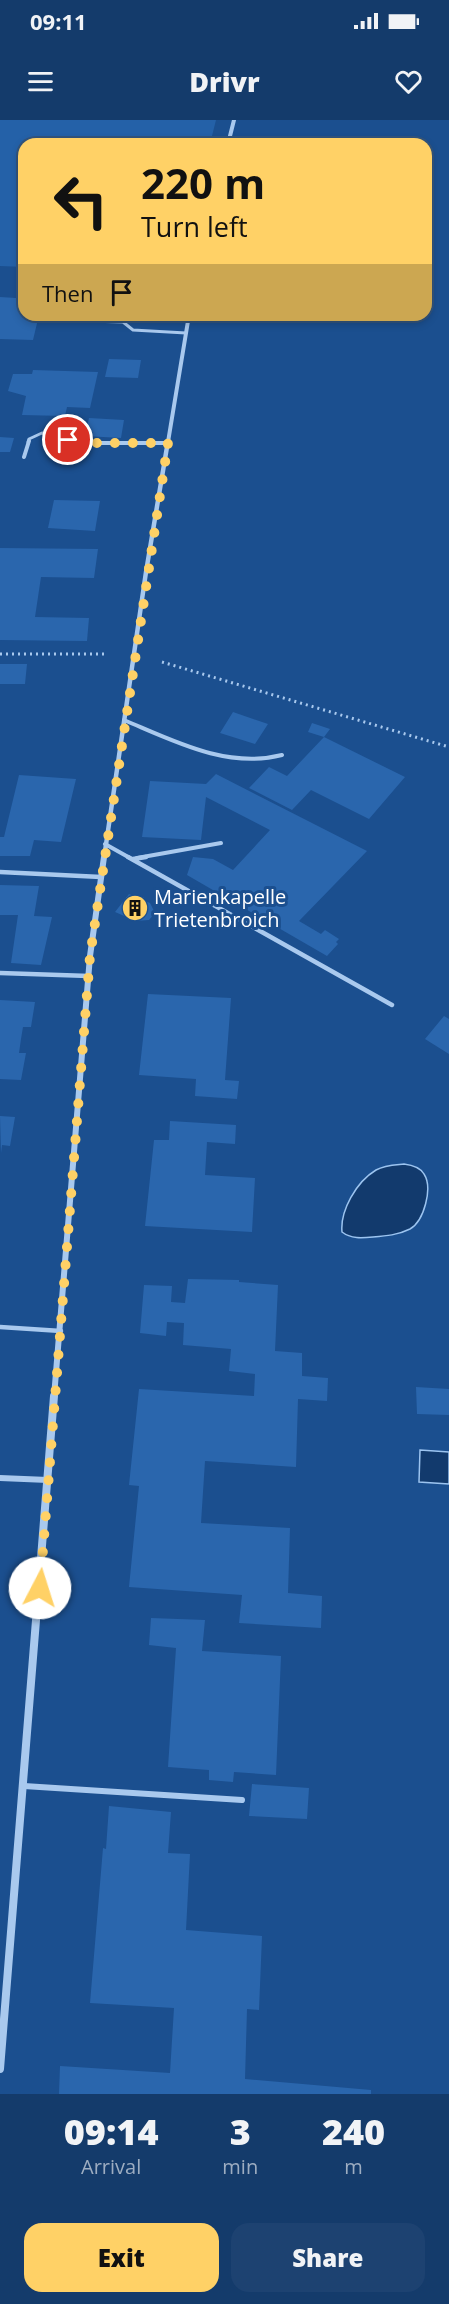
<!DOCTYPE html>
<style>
:root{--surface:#143b6b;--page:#1d4271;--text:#f1f3f6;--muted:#9dadc1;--line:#33557e;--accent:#ffd166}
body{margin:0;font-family:"Open Sans",sans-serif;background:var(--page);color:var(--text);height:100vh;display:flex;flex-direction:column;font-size:22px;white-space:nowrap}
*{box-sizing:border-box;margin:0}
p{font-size:20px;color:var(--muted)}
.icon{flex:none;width:33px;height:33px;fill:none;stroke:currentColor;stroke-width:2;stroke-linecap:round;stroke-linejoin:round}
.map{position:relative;height:1974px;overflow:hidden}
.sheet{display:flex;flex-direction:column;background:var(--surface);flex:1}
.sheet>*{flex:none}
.top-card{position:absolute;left:18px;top:18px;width:414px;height:183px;border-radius:18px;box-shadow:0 3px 9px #0003,0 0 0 2px var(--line);background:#ffd166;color:#111;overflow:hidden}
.pin{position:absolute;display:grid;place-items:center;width:51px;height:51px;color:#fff;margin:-26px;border:3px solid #fff;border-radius:50%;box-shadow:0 2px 6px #0007}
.me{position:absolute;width:66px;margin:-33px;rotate:5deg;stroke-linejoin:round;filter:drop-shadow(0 0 4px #0008)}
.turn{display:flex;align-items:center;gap:21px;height:126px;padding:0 24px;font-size:27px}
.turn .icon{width:78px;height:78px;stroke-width:2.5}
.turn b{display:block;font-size:42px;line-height:51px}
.then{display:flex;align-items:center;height:57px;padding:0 24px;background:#0003;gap:12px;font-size:22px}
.eta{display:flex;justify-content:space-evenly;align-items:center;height:102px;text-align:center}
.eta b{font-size:36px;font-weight:800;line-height:42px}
.primary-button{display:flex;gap:12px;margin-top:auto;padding:12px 24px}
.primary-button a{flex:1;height:69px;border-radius:18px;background:var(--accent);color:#111;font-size:24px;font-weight:800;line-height:69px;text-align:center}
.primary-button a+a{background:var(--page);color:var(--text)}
.status{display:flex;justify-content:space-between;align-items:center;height:42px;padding:0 30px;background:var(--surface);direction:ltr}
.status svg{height:16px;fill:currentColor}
header{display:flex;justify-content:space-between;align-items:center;height:78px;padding:0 24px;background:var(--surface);font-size:27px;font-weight:800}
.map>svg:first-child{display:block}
</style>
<div class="status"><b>09:11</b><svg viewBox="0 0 49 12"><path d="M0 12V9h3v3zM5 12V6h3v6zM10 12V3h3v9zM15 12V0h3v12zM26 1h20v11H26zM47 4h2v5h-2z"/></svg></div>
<header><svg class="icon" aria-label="menu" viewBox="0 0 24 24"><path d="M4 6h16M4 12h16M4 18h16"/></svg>Drivr<svg class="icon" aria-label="heart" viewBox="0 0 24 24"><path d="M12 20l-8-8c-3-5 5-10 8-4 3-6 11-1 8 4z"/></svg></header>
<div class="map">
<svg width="449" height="1974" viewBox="0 0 449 1974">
<rect width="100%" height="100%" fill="#1b4f8f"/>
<path fill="#2461a8" d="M0 0H216L210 24H24V147L0 146Z"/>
<path fill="#123a6d" stroke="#9cc4f0" stroke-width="1.5" d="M404 1044C412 1045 420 1047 424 1054 433 1068 424 1101 410 1109 398 1115 386 1116 373 1117 362 1118 351 1119 342 1112 340 1091 356 1062 376 1050 385 1045 394 1045 404 1044Z
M420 1330 449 1332V1364L419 1362Z"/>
<path fill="#2a66ad" d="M20 167H24V195H39L33 220 0 219V177L16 178Z
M109 239 141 240 138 258 105 257Z
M33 250 98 252 90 288 67 287 65 296 22 295 26 276 8 271 13 254H32Z
M89 298 124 300 121 318 85 316Z
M0 317 14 318 10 332H0Z
M54 380 100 381 95 411 48 408Z
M0 428 98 429 94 458 41 457 35 497 89 498 87 521 0 520Z
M0 544H27L25 564H0Z
M233 592 268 604 255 624 220 613Z
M312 603 330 609 324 617 308 612Z
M324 617 405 657 369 699 311 670 292 690 249 668 269 647 287 656Z
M216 654 367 731 299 801 321 814 325 810 339 819 336 822 338 824 327 836 187 755 193 737 213 739 233 750 270 710 206 677 201 720 142 717 150 661 206 664Z
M19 655 76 659 61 722 34 720 30 736H0V717H4Z
M0 765 39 766 34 796 52 797 41 845 11 843 18 795H0Z
M129 774 150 783 155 793 149 800 136 801 115 792Z
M148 874 231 878 225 960 239 961 237 979 195 976 196 959 139 955Z
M0 880 35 882 31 907H23L21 919 19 933H26L21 960 0 959Z
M444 896 449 899V934L425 919Z
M0 996 15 997 10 1026 2 1025 1 1033Z
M170 1001 236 1005 235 1024 207 1022 205 1055 255 1058 252 1112 145 1106 154 1020H169Z
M188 1159 239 1160V1162L278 1165 275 1231 302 1233V1256L328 1258 327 1281 298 1279 296 1347 205 1341 201 1403 290 1408 288 1473 322 1476 321 1508 239 1503 242 1475 129 1467 139 1366 129 1365 139 1269 254 1276 255 1254 229 1251 231 1229 183 1225 184 1203 167 1202 166 1216 140 1213 144 1165 172 1166 171 1182 185 1183Z
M416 1267 449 1269V1295L417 1294Z
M151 1498 205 1500 202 1531 281 1536 276 1655 234 1652 233 1662 209 1660V1650L168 1647 176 1528 149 1525Z
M252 1664 309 1668 307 1699 249 1696Z
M109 1686 171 1692 168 1733 190 1734 186 1810 262 1816 259 1890 247 1889 245 1959 371 1970V1974H59L60 1946 170 1953 174 1888 90 1883 103 1728 106 1729Z"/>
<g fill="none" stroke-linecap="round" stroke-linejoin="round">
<path stroke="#a9c9ee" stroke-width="3" stroke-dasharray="2 4" stroke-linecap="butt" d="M0 534H107
M162 542 449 627"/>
<path stroke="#a9c9ee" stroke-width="3" d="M53 200 123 202 133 210 186 213
M28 322 29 319 42 313 80 322"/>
<path stroke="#a9c9ee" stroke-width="4" d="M74 321 84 323H168
M24 337 29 321
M124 600C174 621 227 649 282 635
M105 724 130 738
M137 738 221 723"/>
<path stroke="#a9c9ee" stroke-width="4.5" d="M128 737 392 885
M133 739 146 737
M0 752 101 757
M0 853 89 856
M0 1207 61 1211"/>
<path stroke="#a9c9ee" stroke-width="6" d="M0 1358 48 1360
M24 1666 242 1680"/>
<path stroke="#a9c9ee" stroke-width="4" d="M228 24 234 0
M168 322 189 195"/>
<path stroke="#a9c9ee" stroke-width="4.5" d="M104 738 146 452 168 321"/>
<path stroke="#a9c9ee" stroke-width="6" d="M54 1277 90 836 104 737"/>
<path stroke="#a9c9ee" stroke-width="8" d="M0 1949 54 1276"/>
</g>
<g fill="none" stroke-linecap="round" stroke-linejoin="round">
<path stroke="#ffd166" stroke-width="10" stroke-dasharray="0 18" d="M40 1468 90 836 168 323H84L68 320"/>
</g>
<defs>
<g id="building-disc" transform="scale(1.35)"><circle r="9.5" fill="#ffd166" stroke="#1b4f8f"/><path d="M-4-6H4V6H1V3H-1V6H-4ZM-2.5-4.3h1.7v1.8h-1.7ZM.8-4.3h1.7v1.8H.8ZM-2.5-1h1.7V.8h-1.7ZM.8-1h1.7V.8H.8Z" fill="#111"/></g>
</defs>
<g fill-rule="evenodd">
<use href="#building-disc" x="135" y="788"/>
</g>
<g text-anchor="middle" stroke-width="6" stroke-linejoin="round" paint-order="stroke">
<g font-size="20" fill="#fff" stroke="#1b4f8f" text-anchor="start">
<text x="154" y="784">Marienkapelle<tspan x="154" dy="23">Trietenbroich</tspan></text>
</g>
</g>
</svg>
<div class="pin" style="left:68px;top:320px;background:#d93025"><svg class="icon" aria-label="arrive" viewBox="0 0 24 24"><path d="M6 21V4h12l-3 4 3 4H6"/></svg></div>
<svg class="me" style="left:40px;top:1468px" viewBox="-20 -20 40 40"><circle r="19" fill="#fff"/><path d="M0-13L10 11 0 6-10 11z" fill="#ffd166"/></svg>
<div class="top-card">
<div class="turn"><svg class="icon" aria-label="left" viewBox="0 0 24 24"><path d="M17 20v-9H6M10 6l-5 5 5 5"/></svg><div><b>220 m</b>Turn left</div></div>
<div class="then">Then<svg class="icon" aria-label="arrive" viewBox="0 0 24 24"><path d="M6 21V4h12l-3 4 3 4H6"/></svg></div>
</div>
</div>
<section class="sheet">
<div class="eta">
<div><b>09:14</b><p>Arrival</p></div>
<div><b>3</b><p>min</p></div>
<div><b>240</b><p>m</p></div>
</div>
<div class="primary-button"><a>Exit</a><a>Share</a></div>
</section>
